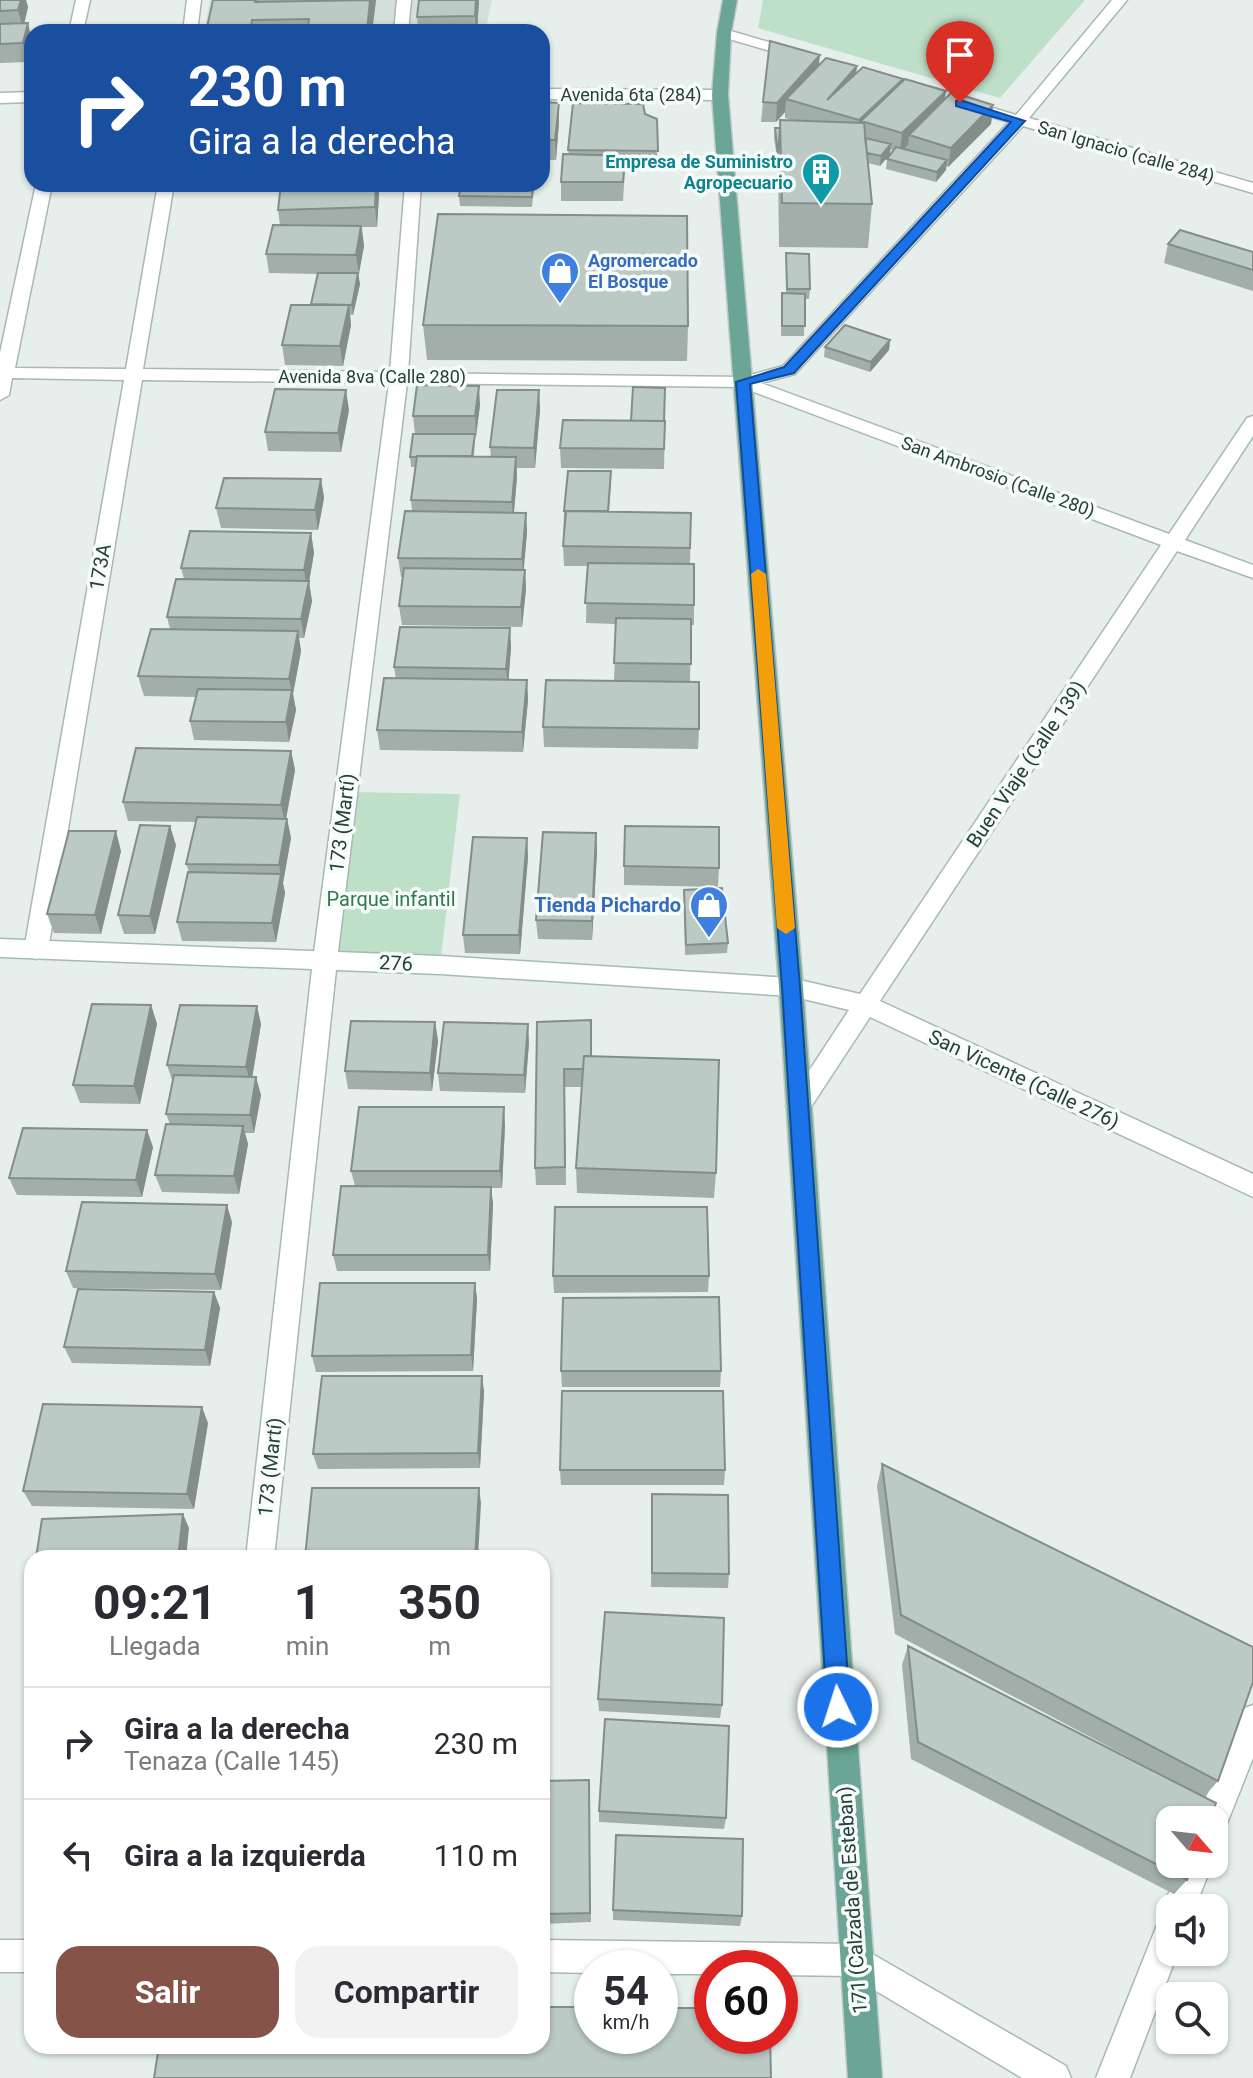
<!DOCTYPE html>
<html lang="es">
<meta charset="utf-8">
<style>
:root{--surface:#fff;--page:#f2f2f3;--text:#2b2b33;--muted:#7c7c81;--line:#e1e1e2;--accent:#855347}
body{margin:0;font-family:Roboto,sans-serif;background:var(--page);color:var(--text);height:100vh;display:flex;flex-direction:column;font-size:30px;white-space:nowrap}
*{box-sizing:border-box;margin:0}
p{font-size:26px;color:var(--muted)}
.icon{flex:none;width:44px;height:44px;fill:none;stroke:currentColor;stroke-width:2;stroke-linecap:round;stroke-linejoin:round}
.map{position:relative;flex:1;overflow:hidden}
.sheet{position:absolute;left:24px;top:1550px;width:526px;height:504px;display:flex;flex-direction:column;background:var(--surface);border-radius:24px;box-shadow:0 2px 6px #0004}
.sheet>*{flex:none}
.guide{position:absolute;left:24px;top:24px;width:526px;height:168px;border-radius:24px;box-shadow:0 2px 6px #0004;background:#1a4fa0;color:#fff;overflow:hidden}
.needle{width:52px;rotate:118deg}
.controls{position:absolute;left:1156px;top:1806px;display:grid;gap:16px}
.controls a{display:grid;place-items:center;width:72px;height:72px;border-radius:16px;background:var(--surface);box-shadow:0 2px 6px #0004;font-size:40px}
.speed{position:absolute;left:574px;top:1950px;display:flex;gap:16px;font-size:40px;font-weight:700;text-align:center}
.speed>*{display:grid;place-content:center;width:104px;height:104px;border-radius:50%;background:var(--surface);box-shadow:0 2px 6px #0004;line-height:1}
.speed small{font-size:20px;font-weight:400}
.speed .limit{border:12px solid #d22;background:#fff;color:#111}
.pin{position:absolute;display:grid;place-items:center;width:68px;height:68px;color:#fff;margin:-82px -34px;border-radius:50% 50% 50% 0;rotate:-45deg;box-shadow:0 0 8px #0007}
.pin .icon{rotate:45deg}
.me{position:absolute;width:88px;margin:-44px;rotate:356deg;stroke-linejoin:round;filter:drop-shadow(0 0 6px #0008)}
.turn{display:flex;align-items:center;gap:28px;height:168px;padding:0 32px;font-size:36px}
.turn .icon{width:104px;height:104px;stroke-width:2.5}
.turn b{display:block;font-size:56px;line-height:68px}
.eta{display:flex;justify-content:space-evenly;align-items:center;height:136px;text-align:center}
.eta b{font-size:48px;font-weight:700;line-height:56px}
.primary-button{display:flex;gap:16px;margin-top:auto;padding:16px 32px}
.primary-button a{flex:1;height:92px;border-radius:24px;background:var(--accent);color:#fff;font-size:32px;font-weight:700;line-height:92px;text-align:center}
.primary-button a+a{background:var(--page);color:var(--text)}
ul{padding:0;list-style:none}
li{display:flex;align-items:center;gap:24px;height:112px;padding:0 32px;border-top:2px solid var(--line)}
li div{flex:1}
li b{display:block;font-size:30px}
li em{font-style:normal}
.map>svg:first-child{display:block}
</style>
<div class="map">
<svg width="1253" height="2078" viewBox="0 0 1253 2078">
<rect width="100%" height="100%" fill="#e6efeb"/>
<path fill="#d4dfda" d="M210 0H492L485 32H204Z"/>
<path fill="#bfe0c8" d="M763 0H1085L1000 98 758 28Z
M349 792 460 794 440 965 325 960Z"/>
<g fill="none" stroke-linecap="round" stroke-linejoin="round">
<g stroke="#a8b8b2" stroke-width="3">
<path id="lane" d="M397 0H411L408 32H394Z"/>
</g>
<g stroke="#a8b8b2" stroke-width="3">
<path id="street" d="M76 0H90L83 32H69Z
M187 0H201L197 32H183Z
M1112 0H1127L1029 118 1253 183V193L1023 126 795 374 761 383 1169 534 1247 418 1253 416V436L1185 540 1253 565V578L1177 551 880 1001 1253 1174V1197L870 1017 807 1113 798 1116 789 1113 786 1106 849 1010 783 994 779 987 783 980 791 978 860 994 1161 545 741 387 407 383 337 960 274 1558H246L313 960 389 383 142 380 48 950 44 956 36 959 28 956 24 950 124 380 12 378 9 395 0 400V353L36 184H52L15 368 126 369 158 184H174L143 369 390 372 405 184H421L408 373 743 377 783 366 1009 122 958 107V101L963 99 1016 115Z
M724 29 806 53 808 56 801 60 719 36 717 33Z
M542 89 720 90 728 95 720 100 542 99Z
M32 92V102L0 103V93Z
M1253 1705V1758L1224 1831 1214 1835V1820H1197L1242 1709Z
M1180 1864H1212L1195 1908H1170V1952H1178L1130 2078H1096L1159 1920 1166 1916 1163 1908Z
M0 1940H32V1972H0Z
M542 1940 855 1944 1066 2066 1071 2078H1022L851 1976 780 1975V1968H712V1974H660V1968H592V1973L542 1972Z"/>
</g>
<g stroke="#a4bbb3" stroke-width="3">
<path id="secondary" d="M0 939 440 956 791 978 799 980 803 987 799 994 791 996 440 974 0 957Z"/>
</g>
<g stroke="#c2cac8" stroke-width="3">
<path id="primary" d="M723 0H737L731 33 728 95 803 987 882 2078H848L779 987 712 95 717 33Z"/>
</g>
<use href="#lane" fill="#fff" fill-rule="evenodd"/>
<use href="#street" fill="#fff" fill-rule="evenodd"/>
<use href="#secondary" fill="#fff" fill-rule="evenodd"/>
<use href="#primary" fill="#6aa596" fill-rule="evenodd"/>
</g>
<path fill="#a1aea9" d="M0 0H26L28 7 24 23H28L32 40 28 62 0 63Z
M213 0H376L372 32H206Z
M479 0 477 32H418L417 17Z
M819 64 903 82 944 100 993 105 991 124 948 167 946 166V170L936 182 886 169 887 159 893 150 890 149V154L880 166 868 163 872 204 868 248 779 247 778 163 774 138 775 128H780L795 121 785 118V112L776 122H761L763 102Z
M542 102 559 122 556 160H542V175Z
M645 114 657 119V170H625L623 201H561V182L569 155 568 150Z
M281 184H378L379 194 377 227H362L364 246 358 274 360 284 353 315H350L351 325 343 366 285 365 282 345 311 305 317 274 269 273 266 254 280 225 278 210Z
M437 184H541V187H534L532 207 460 206 459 196 460 186H437Z
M1168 244 1253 252V291L1164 263Z
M786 253 810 289 809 299H805L804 336H781L782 303 786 293Z
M423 325 688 326 687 361 427 360Z
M890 340 889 350 870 372 824 357 825 347Z
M539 390 540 410 535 468H517V477L514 512 526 513 527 532 523 570H525L526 589 522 627 402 625 399 606 403 577H401L398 558 412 511 411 500 415 467H411L410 457 415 434 413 416 480 405 476 436H475L474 456 491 457 490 447Z
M349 410 341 452 268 451 265 432Z
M631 421H665L664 469 561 468 560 448Z
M321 479 324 498 318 530 221 528 216 508Z
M611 482 609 512 691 513 690 564 694 605V625H691L690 682 699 729 698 749 544 747 543 727 614 681 616 624 586 623 587 566H564L563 546 564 511Z
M311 533 314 553 309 582 312 601 304 638H299L301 651 293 694 296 710 289 742 194 740 190 721 196 697 144 696 138 676 170 629 167 617 184 579 181 568Z
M510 628 511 648 508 680H527L528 700 523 752 380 750 377 730 396 679 394 667Z
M291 751 295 770 286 819H287L291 838 283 883 285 893 276 942 182 941 177 922 189 872 186 864 196 822 128 821 123 802Z
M596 833 597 852 592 940 538 939 536 920Z
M527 838 528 857 520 954 465 953 463 935Z
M176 845 155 934H124L118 915Z
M121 851 101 934 54 933 47 914Z
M624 866 719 868 718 887 624 885Z
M684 900 728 943 727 953 685 955Z
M151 1005 157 1024 140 1104 80 1103 73 1085Z
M435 1022 438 1041 432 1091 348 1089 345 1071Z
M537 1022 591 1056 716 1173 714 1198 577 1193 576 1168 582 1087H565L566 1185H536L535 1168Z
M261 1024 252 1077 261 1095 254 1133H245L248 1144 239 1194 162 1192 155 1175 170 1124 166 1114 173 1083 167 1065Z
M529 1042 525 1093 440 1091 438 1073Z
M505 1125 502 1188H491L493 1204 490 1271H337L333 1255 355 1186 351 1171Z
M153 1147 142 1197 17 1195 9 1178Z
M232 1222 221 1290 73 1288 66 1271Z
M553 1276H709L708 1292 554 1293Z
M475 1283 477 1299 473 1371 316 1372 312 1356Z
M214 1292 220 1308 210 1366 72 1363 64 1347Z
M561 1371H721L720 1387H562Z
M482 1376 484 1392 480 1468 318 1469 313 1454Z
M208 1423 194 1509 32 1506 23 1491Z
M882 1464 1218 1781 1204 1797 895 1634 877 1486Z
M560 1470H725L724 1485H561Z
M652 1494 729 1574 728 1588 651 1587Z
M908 1646 1187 1880 1174 1894 911 1759 902 1665Z
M598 1699 722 1705 720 1718 599 1711Z
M542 1781 589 1792 591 1922 542 1924Z
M599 1811 726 1818 724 1829 599 1822Z
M613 1910 742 1916 740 1926 613 1920Z"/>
<path fill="#838d89" d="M21 0H26L28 7 23 29 18 10Z
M370 0H376L372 32H367Z
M476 0H479L477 32H476L475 16Z
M28 23 32 44 28 62 23 43Z
M820 55 818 74 786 99 785 112 776 122 777 103Z
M857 66 855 85 827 100Z
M903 79 901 98 861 121 859 137 857 139 859 120Z
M946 91 943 110 909 135 908 145 900 152 902 133Z
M559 103V122L556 160 555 140Z
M993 105 991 124 948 167 951 148Z
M891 144 890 154 880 166 881 156Z
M947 160 946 170 936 182 937 172Z
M376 184H378L379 194 377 227 375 207Z
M361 226 364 246 359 274 356 255Z
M358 273 360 284 353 315 352 305Z
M349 305 351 325 343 366 340 346Z
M890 340 889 350 870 372 871 362Z
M479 386 480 405 476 436 475 416Z
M346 390 349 410 341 452 338 433Z
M539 390 540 410 535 468 534 448Z
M516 457 517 477 513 522 512 502Z
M321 479 324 498 318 530 315 510Z
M526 513 527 532 523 579 522 559Z
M311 533 314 553 309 582 312 601 304 638 301 619 307 589 304 570Z
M525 570 526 589 522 627 521 607Z
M510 628 511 648 508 688 506 669Z
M298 631 301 651 293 694 296 710 289 742 286 722 292 694 289 679Z
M527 680 528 700 523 752 522 732Z
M291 751 295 770 285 824 281 805Z
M287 819 291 838 283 883 285 893 276 942 272 923 281 875 279 865Z
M170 826 176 845 155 934 150 916Z
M116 831 121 851 101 934 95 915Z
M596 833 597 852 592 940V921Z
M527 838 528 857 520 954 519 935Z
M151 1005 157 1024 140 1104 134 1086Z
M257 1006 261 1024 251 1085 246 1067Z
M435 1022 438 1041 432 1091 430 1073Z
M528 1024 529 1042 525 1093 524 1075Z
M256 1077 261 1095 254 1133 250 1115Z
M504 1107 505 1125 502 1188 500 1171Z
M243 1126 248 1144 239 1194 234 1176Z
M147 1130 153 1147 142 1197 136 1180Z
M491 1187 493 1204 490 1271 488 1255Z
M227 1205 232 1222 221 1290 215 1274Z
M475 1283 477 1299 473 1371 471 1355Z
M214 1292 220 1308 210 1366 205 1350Z
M482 1376 484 1392 480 1468 478 1453Z
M202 1407 208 1423 194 1509 187 1494Z
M479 1488 481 1503 478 1558H475Z
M183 1514 189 1528 186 1558H178Z"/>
<path fill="#bbcac4" stroke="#838d89" stroke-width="2" d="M0 0H21L18 10 0 11Z
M213 0H256L255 2 370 0 367 31 307 32 309 19 252 20 250 32H206Z
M419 0H476L475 16 417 17Z
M28 23 23 43 0 44V24Z
M770 41 820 55 777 103 763 102Z
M826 58 857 66 827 100 863 67 903 79 859 120 786 99Z
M905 79 946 91 902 133 861 121Z
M952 92 993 105 951 148 909 135Z
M542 102 559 103 555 140H542Z
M573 103 643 104 645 114 657 119 658 151 568 150Z
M780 120 864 123 872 204 782 203Z
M775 128H780L778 154Z
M865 138 891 144 881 156 867 153Z
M896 147 947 160 937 172 887 159Z
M563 154 625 156 623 182H561Z
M281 184H376L375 207 278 210Z
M461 184H533L532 197 459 196Z
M438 214 687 216 688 326 423 325Z
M273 225 361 226 356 255 266 254Z
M1180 230 1253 252V270L1168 244Z
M786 253 809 254 810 289H787Z
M318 273H358L352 305 311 304Z
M782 293 805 294V326H782Z
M291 305H349L340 346 282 345Z
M845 325 890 340 871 362 825 347Z
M417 385 479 386 475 416H413Z
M633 387 665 388 664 421H631Z
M275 389 346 390 338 433 265 432Z
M497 390H539L534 448 490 447Z
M563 420 665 421 664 449 560 448Z
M413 434H475L472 456H417V457H410Z
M417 456 516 457 512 502 411 500Z
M568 471H611L608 511H564Z
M224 478 321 479 315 510 216 508Z
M405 511 526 513 522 559 398 558Z
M566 511 691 513 690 548 563 546Z
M190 531 311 533 304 570 181 568Z
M588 563 694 564V605L585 603Z
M404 568 525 570 521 607 399 606Z
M176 579 309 581 301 619 167 617Z
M616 618 691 619V664L614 663Z
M400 627 510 628 506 669 394 667Z
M151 629 298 631 289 679 138 676Z
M384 678 527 680 522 732 377 730Z
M546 680 699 682V729L543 727Z
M198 689 292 690 286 722 190 721Z
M136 748 291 751 281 805 123 802Z
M197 817 287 819 279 865 186 864Z
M140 825 170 826 150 916 118 915Z
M625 826 719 827V868L624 866Z
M69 831H116L95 915 47 914Z
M543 832 596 833 592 921 536 920Z
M473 837 527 838 519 935H463Z
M188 872 281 874 272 923 177 922Z
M722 888 728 943 686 945 684 890Z
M92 1004 151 1005 134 1086 73 1085Z
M180 1005 257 1006 246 1067 167 1065Z
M591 1020V1056H584L583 1069H564L565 1167 535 1168 537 1022Z
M351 1021 435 1022 430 1073 345 1071Z
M444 1022 528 1024 524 1075 438 1073Z
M584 1056 719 1060 716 1173 576 1168Z
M174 1075 256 1077 250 1115 166 1114Z
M359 1107H504L500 1171H351Z
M166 1124 243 1126 234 1176 155 1175Z
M23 1128 147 1130 136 1180 9 1178Z
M341 1186 491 1187 488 1255H333Z
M82 1202 227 1205 215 1274 66 1271Z
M555 1207H707L709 1276H553Z
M320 1283H475L471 1355 312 1356Z
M78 1289 214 1292 205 1350 64 1347Z
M719 1297 721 1371H561L563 1298Z
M322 1376H482L478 1453 313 1454Z
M562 1391H723L725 1470H560Z
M43 1404 202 1407 187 1494 23 1491Z
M882 1464 1253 1647V1682L1218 1781 901 1615Z
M312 1488H479L475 1558H305Z
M652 1494 728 1495 729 1574 652 1573Z
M183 1514 178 1558H36L42 1519Z
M605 1612 724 1618 722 1705 598 1699Z
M908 1646 1216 1803 1209 1820H1170V1864H1193L1187 1880 918 1742Z
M605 1719 729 1726 726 1818 599 1811Z
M32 1761V1799H26Z
M589 1780 590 1913 542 1914V1781Z
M616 1835 743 1839 742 1916 613 1910Z
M542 2007H592V2036H660V2008H712V2036H770L771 2078H154L159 2046H542Z"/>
<path fill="#1a73e8" stroke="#114b97" stroke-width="2" d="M960 100 1025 121 794 373 750 384 800 987 850 1707 846 1715 838 1718 830 1715 827 1707 782 987 736 382 784 367 1011 122 956 106V101Z"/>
<path fill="#f59e0b" d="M758 569 766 574 795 928 786 934 777 928 751 574Z"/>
<defs>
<g id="building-pin" transform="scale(2)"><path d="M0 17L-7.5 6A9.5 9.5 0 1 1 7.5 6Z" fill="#0f9aa8" stroke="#f7fbf9"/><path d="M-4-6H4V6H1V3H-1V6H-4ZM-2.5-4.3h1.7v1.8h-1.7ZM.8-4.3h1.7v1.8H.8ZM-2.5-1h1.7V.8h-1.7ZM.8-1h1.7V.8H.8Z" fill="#fff"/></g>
<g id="shop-pin" transform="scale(2)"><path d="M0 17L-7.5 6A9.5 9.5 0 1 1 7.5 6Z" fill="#3f7fe0" stroke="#f7fbf9"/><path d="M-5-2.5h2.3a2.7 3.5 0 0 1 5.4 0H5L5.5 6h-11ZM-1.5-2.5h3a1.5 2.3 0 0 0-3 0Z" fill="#fff"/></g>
</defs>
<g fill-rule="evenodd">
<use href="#building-pin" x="821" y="172"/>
<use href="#shop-pin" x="560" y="271"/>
<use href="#shop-pin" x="709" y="905"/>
</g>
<g text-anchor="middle" stroke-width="7" stroke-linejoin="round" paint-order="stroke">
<g font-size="18" fill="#24423a" stroke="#f7fbf9">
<text x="631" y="101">Avenida 6ta (284)</text>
<text transform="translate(1126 152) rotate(16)" y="6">San Ignacio (calle 284)</text>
<text x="372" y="383">Avenida 8va (Calle 280)</text>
<text transform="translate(998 477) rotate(20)" y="6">San Ambrosio (Calle 280)</text>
</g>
<g font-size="18" font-weight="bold" fill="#0d838f" stroke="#f7fbf9" text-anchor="end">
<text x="793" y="168">Empresa de Suministro<tspan x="793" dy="21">Agropecuario</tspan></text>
</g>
<g font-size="18" font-weight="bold" fill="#366cbe" stroke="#f7fbf9" text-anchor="start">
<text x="588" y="267">Agromercado<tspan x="588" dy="21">El Bosque</tspan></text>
</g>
<g font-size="20" fill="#24423a" stroke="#f7fbf9">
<text transform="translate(100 567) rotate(-80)" y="7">173A</text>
<text transform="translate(1026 764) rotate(-56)" y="7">Buen Viaje (Calle 139)</text>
<text transform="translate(342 823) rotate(-83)" y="7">173 (Martí)</text>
<text transform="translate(396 963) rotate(3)" y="7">276</text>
<text transform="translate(1024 1079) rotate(25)" y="7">San Vicente (Calle 276)</text>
<text transform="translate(270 1467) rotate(-84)" y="7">173 (Martí)</text>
<text transform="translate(852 1900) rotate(-94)" y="7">171 (Calzada de Esteban)</text>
</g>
<g font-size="20" fill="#2d7a4b" stroke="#f7fbf9">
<text x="391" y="906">Parque infantil</text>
</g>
<g font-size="20" font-weight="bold" fill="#366cbe" stroke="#f7fbf9" text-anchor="end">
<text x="681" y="912">Tienda Pichardo</text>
</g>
</g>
</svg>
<div class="controls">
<a><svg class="needle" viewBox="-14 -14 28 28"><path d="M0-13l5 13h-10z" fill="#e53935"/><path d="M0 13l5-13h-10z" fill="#7c7c81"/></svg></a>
<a><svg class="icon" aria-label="sound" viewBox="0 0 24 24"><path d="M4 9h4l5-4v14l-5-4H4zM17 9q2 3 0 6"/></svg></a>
<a><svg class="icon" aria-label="search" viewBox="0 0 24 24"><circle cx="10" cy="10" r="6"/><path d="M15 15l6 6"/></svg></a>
</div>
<div class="speed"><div>54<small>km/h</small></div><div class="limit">60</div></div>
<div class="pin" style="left:960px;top:103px;background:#d93025"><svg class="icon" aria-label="arrive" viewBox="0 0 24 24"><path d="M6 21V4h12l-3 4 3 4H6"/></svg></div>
<svg class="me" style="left:838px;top:1707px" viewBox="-20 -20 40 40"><circle r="17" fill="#1a73e8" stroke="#fff" stroke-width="3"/><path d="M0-11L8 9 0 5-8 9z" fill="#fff"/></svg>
<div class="guide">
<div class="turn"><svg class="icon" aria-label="right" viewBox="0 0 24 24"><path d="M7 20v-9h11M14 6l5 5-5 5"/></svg><div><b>230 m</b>Gira a la derecha</div></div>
</div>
<section class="sheet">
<div class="eta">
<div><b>09:21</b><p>Llegada</p></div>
<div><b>1</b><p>min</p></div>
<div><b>350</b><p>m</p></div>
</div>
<ul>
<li><svg class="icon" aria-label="right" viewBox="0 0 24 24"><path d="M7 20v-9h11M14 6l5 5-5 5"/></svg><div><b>Gira a la derecha</b><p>Tenaza (Calle 145)</p></div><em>230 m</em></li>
<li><svg class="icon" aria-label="left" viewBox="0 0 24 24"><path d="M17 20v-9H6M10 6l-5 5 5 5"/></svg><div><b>Gira a la izquierda</b></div><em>110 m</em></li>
</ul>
<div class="primary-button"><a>Salir</a><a>Compartir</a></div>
</section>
</div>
